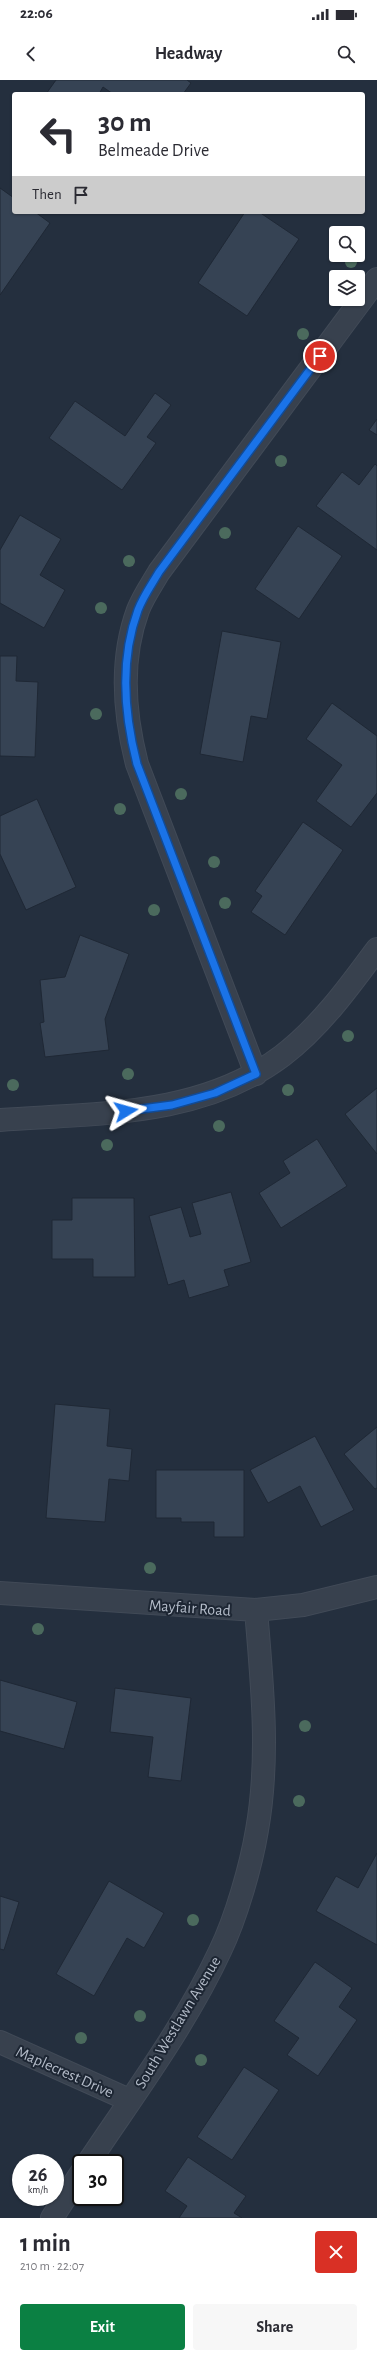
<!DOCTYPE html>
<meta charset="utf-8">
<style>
:root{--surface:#fff;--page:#f7f7f7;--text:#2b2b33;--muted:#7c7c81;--accent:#0b8043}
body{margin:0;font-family:"Alegreya Sans",sans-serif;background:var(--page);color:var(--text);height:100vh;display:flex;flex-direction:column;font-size:15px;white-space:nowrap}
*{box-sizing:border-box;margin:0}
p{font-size:13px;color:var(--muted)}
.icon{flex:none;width:22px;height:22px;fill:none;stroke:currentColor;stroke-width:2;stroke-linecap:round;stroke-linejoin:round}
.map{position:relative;height:2138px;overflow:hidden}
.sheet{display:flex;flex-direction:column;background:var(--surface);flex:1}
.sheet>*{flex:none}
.hud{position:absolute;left:12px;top:12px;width:353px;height:122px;border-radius:4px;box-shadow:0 1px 3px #0004;background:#fff;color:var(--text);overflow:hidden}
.buttons{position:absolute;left:329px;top:146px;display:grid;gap:8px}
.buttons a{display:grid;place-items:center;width:36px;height:36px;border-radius:4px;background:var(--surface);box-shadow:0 1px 3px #0004;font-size:20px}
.speed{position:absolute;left:12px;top:2074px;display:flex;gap:8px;font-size:20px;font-weight:700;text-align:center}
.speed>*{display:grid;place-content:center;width:52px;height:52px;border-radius:50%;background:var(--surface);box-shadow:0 1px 3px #0004;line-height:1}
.speed small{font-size:10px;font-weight:400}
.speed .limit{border:2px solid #111;border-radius:6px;background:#fff;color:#111}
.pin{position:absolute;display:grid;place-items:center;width:34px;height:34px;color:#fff;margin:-17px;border:2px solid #fff;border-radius:50%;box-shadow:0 1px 4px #0007}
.me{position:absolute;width:44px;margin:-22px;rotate:82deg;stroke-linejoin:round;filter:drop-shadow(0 0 3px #0008)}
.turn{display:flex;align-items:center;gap:14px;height:84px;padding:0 20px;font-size:18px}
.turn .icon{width:52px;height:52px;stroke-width:2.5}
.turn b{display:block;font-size:28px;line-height:34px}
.then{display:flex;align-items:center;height:38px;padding:0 20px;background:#0003;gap:8px;font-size:15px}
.round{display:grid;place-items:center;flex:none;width:42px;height:42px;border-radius:4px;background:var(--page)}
.head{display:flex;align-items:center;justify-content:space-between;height:68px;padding:0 20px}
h1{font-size:24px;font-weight:600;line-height:30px}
.cta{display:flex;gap:8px;margin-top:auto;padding:8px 20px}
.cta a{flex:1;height:46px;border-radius:4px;background:var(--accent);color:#fff;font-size:16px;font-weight:600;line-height:46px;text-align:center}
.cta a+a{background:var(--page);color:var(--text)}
.status{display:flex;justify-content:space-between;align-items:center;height:28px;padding:0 20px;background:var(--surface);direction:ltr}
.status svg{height:11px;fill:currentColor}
header{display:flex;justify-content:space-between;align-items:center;height:52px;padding:0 20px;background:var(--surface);font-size:18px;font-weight:600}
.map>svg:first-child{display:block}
</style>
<div class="status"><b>22:06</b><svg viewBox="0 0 49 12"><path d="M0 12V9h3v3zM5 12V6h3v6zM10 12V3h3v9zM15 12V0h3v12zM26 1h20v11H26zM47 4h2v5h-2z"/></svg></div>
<header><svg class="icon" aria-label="back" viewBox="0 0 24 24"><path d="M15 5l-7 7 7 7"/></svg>Headway<svg class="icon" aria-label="search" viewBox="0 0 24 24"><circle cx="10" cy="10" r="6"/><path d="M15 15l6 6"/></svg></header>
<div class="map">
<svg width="377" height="2138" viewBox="0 0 377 2138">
<rect width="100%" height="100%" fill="#242f3e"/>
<path fill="#364354" stroke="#1f2835" d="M56 0H187L191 3 183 14H113L103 7 99 14H46Z
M0 108 14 118V132H35L50 143 0 215Z
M245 132H259L299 159 247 236 198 203Z
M155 313 171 325 147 357 156 363 122 410 49 358 75 321 125 356Z
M377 339V355L369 350Z
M375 384 377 386V470L316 426 342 392 359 405Z
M20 435 61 459 40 495 65 510 44 548 0 523V470Z
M298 446 342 476 299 539 255 509Z
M222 551 281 562 267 639 251 636 243 682 200 674Z
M0 576H17L16 601 38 602 35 677 0 676Z
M332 623 377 656V713L351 747 316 721 342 685 306 659Z
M37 719 76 807 26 830 0 774V736Z
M303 742 343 770 285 855 251 832 262 816 255 811Z
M80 855 129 874 105 939 109 970 45 977 40 943 44 942 40 900 65 897Z
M377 1008V1074L345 1034Z
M317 1059 347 1106 281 1148 259 1113 290 1093 283 1081Z
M231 1112 251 1182 224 1190 229 1206 189 1218 184 1200 168 1205 149 1136 181 1127 190 1157 201 1154 192 1123Z
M72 1118H134L135 1197H93V1179H52V1140H72Z
M55 1324 110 1329 107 1366 132 1369 129 1401 109 1399 105 1442 46 1438Z
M377 1347V1408L375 1409 344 1374Z
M315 1356 354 1430 321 1447 300 1406 268 1423 250 1390Z
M156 1390H244V1457H214V1442H181V1438H156Z
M0 1600 77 1622 64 1669 0 1651Z
M115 1608 191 1618 181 1701 148 1697 153 1657 110 1652Z
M377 1773V1865L316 1831 336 1796 358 1808Z
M109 1801 164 1833 144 1868 127 1858 94 1916 56 1894Z
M0 1816 19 1822 4 1870 0 1869Z
M315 1882 352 1908 339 1927 357 1940 318 1996 287 1975 299 1958 274 1941Z
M244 1987 279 2010 232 2080 197 2057Z
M188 2077 246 2116 234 2133 242 2138H179L187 2126 165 2111Z"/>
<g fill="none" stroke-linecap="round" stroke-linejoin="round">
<g stroke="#414a57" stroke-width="24">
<path id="minor" d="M256 994 137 684C124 634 120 579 138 530 143 517 152 504 159 492L377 199
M0 1040C97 1033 201 1037 282 976 320 947 349 907 377 869
M0 1513 256 1530 303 1525 377 1507
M0 1962 129 2020
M88 2083C134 2014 185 1946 220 1871 236 1838 251 1786 257 1750 270 1677 262 1603 256 1530
M52 2138 81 2093"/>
</g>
<use href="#minor" stroke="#38414e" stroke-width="22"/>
</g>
<g fill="#4b6a5d">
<circle cx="351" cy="182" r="6"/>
<circle cx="303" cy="254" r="6"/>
<circle cx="281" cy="381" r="6"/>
<circle cx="225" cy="453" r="6"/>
<circle cx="129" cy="481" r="6"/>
<circle cx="101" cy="528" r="6"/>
<circle cx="96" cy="634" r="6"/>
<circle cx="181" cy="714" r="6"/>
<circle cx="120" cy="729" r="6"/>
<circle cx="214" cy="782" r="6"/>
<circle cx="225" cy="823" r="6"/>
<circle cx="154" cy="830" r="6"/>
<circle cx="348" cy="956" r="6"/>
<circle cx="128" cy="994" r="6"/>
<circle cx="13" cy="1005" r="6"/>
<circle cx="288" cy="1010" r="6"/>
<circle cx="219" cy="1046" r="6"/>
<circle cx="107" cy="1065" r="6"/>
<circle cx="150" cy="1488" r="6"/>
<circle cx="38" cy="1549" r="6"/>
<circle cx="305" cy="1646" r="6"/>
<circle cx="299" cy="1721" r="6"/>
<circle cx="193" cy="1840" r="6"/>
<circle cx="140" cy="1936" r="6"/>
<circle cx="81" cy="1958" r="6"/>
<circle cx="201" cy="1980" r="6"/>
</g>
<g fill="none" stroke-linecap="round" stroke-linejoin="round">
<g stroke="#114b97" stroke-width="10">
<path id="route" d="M126 1031 172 1025 215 1013 256 994 137 684C124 634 120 579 138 530 143 517 152 504 159 492L320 276"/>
</g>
<use href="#route" stroke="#1a73e8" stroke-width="7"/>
</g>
<g text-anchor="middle" stroke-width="4" stroke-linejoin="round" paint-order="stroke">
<g font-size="16" fill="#b4bcc9" stroke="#1d2633">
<text transform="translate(190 1527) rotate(4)" y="6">Mayfair Road</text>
<text transform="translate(177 1942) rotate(-59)" y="6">South Westlawn Avenue</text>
<text transform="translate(65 1991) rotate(24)" y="6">Maplecrest Drive</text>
</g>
</g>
</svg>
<div class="buttons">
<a><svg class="icon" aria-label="search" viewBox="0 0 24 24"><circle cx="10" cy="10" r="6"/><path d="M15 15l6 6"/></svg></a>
<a><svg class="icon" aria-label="layers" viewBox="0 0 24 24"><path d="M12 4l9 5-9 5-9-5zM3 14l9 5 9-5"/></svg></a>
</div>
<div class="speed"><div>26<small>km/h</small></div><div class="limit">30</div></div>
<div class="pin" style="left:320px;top:276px;background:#d93025"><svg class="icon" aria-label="arrive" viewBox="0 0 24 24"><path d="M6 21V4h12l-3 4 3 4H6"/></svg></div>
<svg class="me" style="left:126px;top:1031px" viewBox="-20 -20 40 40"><path d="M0-17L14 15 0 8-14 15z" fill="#1a73e8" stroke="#fff" stroke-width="4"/></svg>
<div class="hud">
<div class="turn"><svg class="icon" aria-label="left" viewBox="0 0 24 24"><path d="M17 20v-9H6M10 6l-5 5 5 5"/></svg><div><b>30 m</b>Belmeade Drive</div></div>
<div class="then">Then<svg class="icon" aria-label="arrive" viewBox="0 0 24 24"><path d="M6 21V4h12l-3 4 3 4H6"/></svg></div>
</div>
</div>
<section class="sheet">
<div class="head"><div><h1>1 min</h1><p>210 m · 22:07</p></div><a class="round" style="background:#d93025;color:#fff"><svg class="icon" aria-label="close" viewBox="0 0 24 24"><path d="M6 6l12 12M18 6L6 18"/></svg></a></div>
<div class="cta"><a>Exit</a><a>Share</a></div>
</section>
